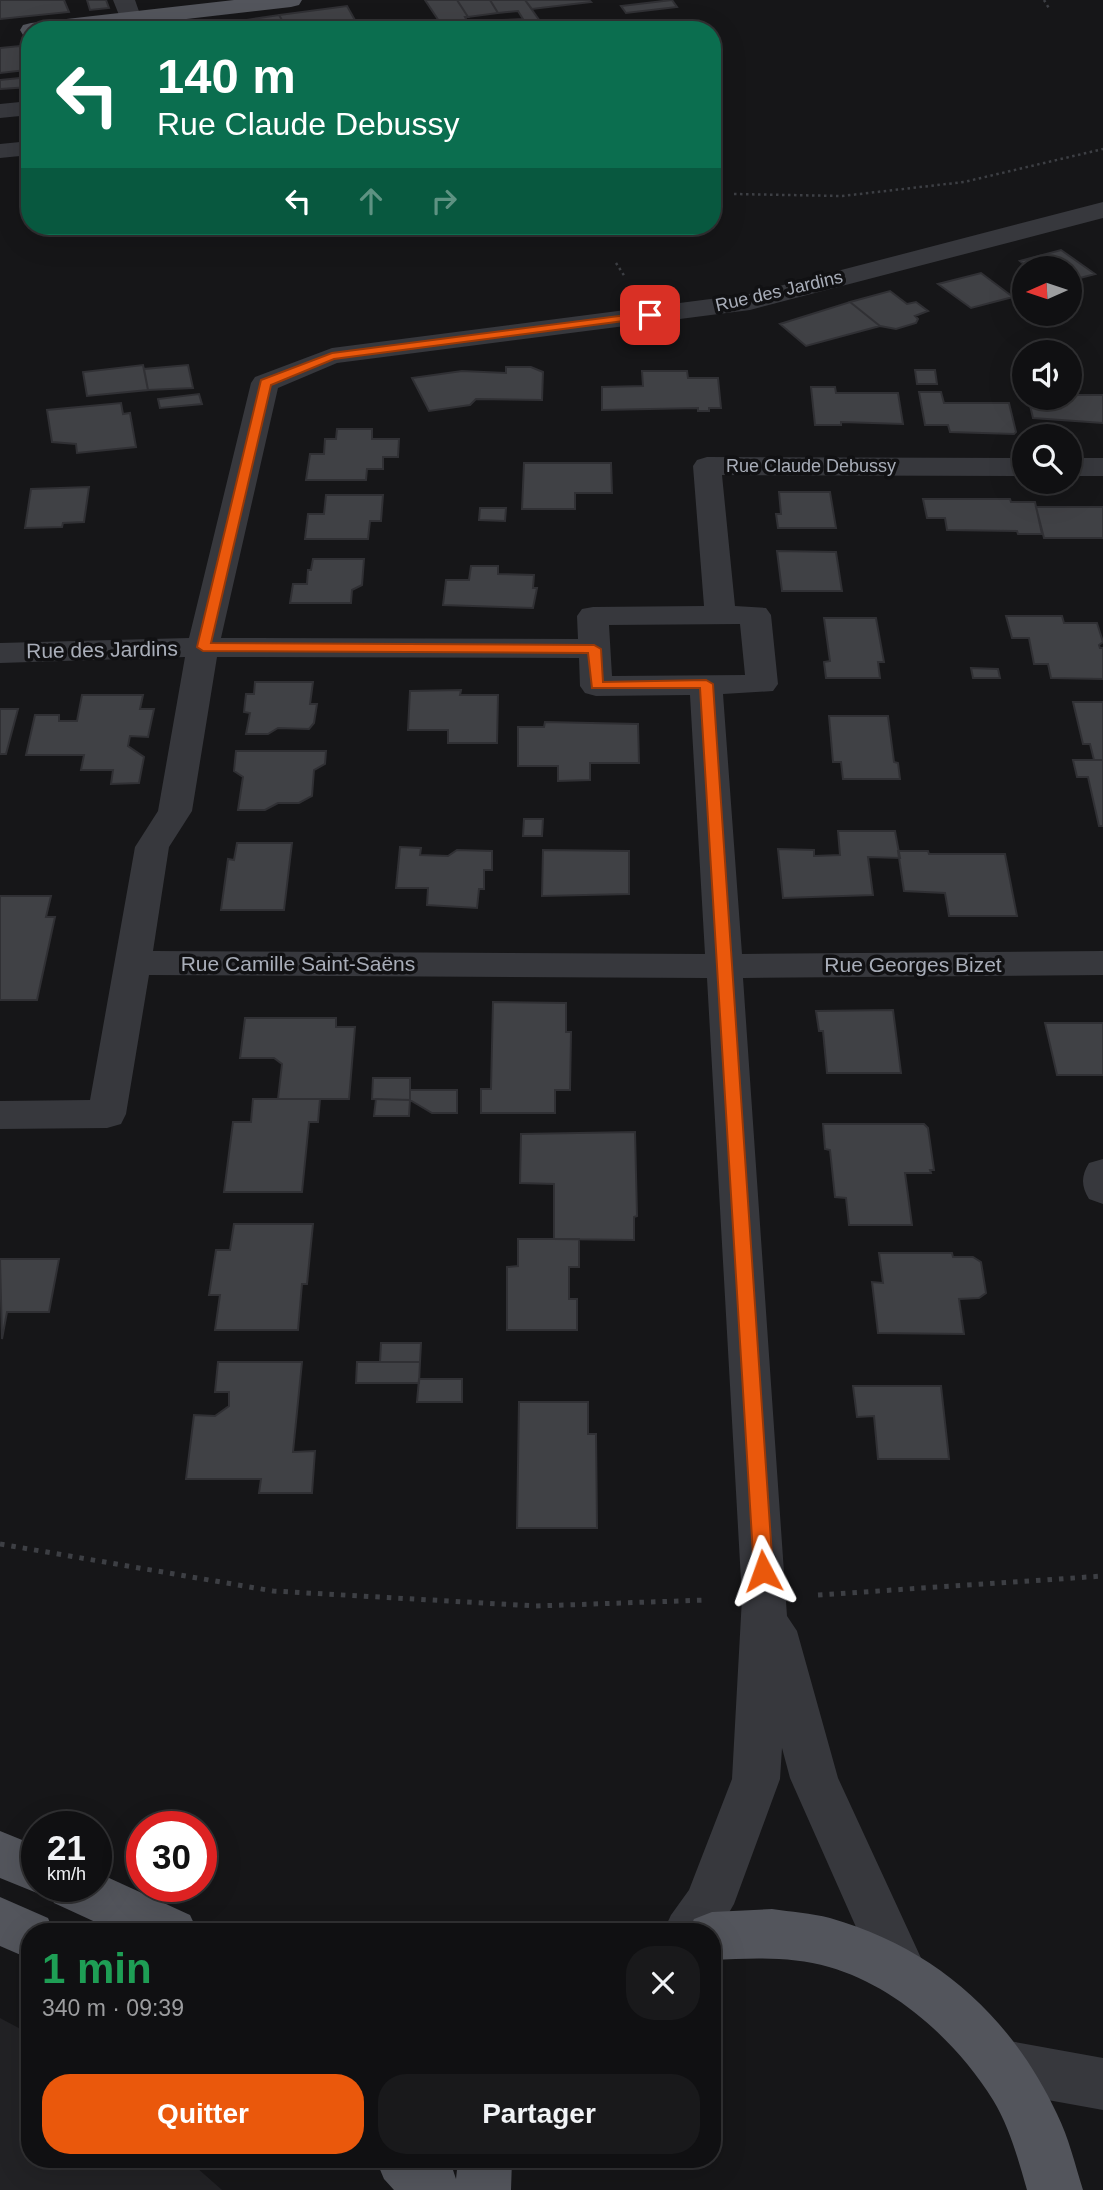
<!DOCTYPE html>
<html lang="fr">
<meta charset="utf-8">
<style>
:root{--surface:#101012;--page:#19191b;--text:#f1f3f6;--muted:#9c9d9f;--line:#303032;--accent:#ea580c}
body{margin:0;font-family:Helvetica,sans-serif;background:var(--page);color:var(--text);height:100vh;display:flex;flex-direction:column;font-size:26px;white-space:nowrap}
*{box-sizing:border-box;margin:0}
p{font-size:23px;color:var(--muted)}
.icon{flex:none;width:38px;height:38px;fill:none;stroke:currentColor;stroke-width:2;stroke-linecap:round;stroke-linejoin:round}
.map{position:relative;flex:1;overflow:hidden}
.side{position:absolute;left:21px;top:1923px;width:700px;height:245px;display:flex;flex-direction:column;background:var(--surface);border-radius:28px;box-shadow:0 7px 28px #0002,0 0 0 2px var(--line)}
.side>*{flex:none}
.hud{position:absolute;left:21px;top:21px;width:700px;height:214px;border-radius:28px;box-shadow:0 7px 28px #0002,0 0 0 2px var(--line);background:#0b6e4f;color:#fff;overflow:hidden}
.needle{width:46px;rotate:267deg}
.tools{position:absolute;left:1012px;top:256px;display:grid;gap:14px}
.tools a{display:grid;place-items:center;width:70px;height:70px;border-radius:50%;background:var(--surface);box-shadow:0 7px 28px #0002,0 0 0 2px var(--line);font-size:35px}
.speed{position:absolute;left:21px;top:1811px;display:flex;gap:14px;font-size:35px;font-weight:700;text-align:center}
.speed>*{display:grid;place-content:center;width:91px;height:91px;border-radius:50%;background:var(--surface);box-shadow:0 7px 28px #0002,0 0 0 2px var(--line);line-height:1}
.speed small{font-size:18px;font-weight:400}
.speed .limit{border:10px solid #d22;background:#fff;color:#111}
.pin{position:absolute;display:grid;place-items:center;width:60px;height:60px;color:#fff;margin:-30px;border-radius:14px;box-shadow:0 4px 10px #0006}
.me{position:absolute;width:77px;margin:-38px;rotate:356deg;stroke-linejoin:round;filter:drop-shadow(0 0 5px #0008)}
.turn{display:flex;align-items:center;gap:24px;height:147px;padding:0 21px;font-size:32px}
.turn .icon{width:91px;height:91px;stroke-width:2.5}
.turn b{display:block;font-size:49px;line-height:60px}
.lanes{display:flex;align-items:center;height:66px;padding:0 21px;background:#0003;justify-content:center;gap:35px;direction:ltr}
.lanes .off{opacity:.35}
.round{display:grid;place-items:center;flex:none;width:74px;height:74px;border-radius:28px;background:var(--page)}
.overview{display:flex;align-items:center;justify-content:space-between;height:119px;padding:0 21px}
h1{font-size:42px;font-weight:800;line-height:52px;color:#1e9e55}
.action{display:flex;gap:14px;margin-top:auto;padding:14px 21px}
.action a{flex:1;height:80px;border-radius:28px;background:var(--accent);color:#fff;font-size:28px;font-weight:800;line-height:80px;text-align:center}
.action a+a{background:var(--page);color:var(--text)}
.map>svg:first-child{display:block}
</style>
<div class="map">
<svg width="1103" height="2190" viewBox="0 0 1103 2190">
<rect width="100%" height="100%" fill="#161618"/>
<path fill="#222225" d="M0 2018 30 2034V2160H188L222 2190H0Z"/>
<path fill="#404145" stroke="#303034" stroke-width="2" d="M0 0H64L69 12 0 19Z
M87 0H106L109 8 90 10Z
M425 0H457L468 17H465L469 25 484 23 488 30H445Z
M457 0H490L498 13 468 17Z
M490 0H525L542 24 508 29 503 20 523 19 518 11 498 13Z
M525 0H589L591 2 532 9Z
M672 0 677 7 626 13 621 6Z
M347 6 360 29 288 30 279 15Z
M279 15 288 30H245L240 21Z
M503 20 508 29 488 30 484 23Z
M240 21 245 30H199L197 26Z
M581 23 586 30H521Z
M30 45V79L20 46Z
M20 46 27 70 0 73V48Z
M29 77 30 87 0 89V80Z
M1061 250 1095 274 1069 281V268H1029L1020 261Z
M981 273 1013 297 971 308 938 284Z
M890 291 907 304 916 302 928 311 915 316 918 319 916 323 896 329 880 326 850 302Z
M850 302 880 326 806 346 780 324Z
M143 365 148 390 87 396 83 372Z
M188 365 193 388 148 390 144 369Z
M506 367H531L543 372 542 400 476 399 470 405 429 411 412 378 462 371 506 373Z
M915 370H935L937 384H917Z
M642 371H687L688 378H718L721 408H709V411H698V408L602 410V387L643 386Z
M811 387H835L836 393H898L903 424 841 422V425H815Z
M919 392H941L944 403H1009L1016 432 1014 434 950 432 948 425H925Z
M199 394 202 404 160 408 158 399Z
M1069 395H1103V423L1033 418 1028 397H1069Z
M121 403 123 414 130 413 136 447 77 453 76 444 52 442 47 410Z
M337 429H372V439H399L398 457H383V469H367L366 480H306L310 454H324L325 439H336Z
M524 463H611L612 493H575V509H522Z
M89 487 84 522 63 523 62 527 25 528 31 489Z
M779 492H830L836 528H778L776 514H781Z
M326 495H383L381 521H370L368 539H305L308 514H324Z
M923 499H1010L1011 502H1035L1042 534H1018L1017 531 947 530 945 518H927Z
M1036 507H1103V538H1044Z
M480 508H506L505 521 479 520Z
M777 551 836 552 842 591H782Z
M313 559H364L362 585 352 590 351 603H290L293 584H307L308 570H311Z
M471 566H498V574L534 575 533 588H537L533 608 443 605 446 580H469Z
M1006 616H1062L1064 623H1097L1103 642 1099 645 1100 648H1103V679L1051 678 1048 664H1034L1029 638H1012Z
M824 618H876L884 662H878L880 678H826L824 662 830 661Z
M971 668 998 669 1000 678H973Z
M255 682H313L310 704H317L314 723 309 729 278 728 268 734H246L250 713 244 712 246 694H254Z
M461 690 460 695H498L497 743H448V730H408L410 691Z
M82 695H143L140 709H154L148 737 130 736 128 746 144 757 139 783 111 784 113 770H81L84 755H26L35 715H59V721H77Z
M1073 702H1103V760H1094L1090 744H1083Z
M0 709H18L6 754H0Z
M829 716H888L894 762 898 763 900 779H843L841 762H833Z
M545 722 638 724 639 763H590V780L558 781V766H518V727H544Z
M236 751H326L325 764 314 770 312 796 299 803H278L265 810H238L243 777 234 771Z
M1073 760H1103V826H1099L1088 777H1077Z
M524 819H543L542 836H523Z
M838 831H895L900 858 868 857 873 895 783 898 778 849 814 850V856L840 855Z
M237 843H292L284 910H221L228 859 234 860Z
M400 847 421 848 420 855 448 856 457 850 492 851V870H484V889H479L477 908 427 905 428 888H396Z
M543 850 629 851V894L542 896Z
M898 851H928L929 854H1005L1017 916H949L945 893 904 891Z
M0 896H51L46 917H55L37 1000H0Z
M493 1002 566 1003V1032H571L570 1090H555V1113H481V1089H491Z
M893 1010 901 1073H827L823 1031H819L816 1011Z
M245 1018H336V1027H355L349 1099H278L282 1064 274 1058H240Z
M1045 1023H1103V1075H1057Z
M373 1078H410V1100L372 1099Z
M410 1090H457V1113H432L410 1100Z
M253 1099H320L318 1122H309L302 1192H224L233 1122H251Z
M376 1099 410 1100 409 1116H374Z
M823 1124H924L928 1128 934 1170H930L931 1173H905L912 1225H849L846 1198 835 1197 830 1150 825 1149Z
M635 1132 637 1216 634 1217V1240L554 1239V1184L520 1183 521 1134Z
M234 1224H313L307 1284H302L298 1330H215L220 1295H209L216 1250H230Z
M518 1239H579V1267H569V1299H577V1330H507V1267L518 1266Z
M879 1253H952L953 1257H973L981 1262 986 1293 979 1298 959 1299 964 1334 878 1333 872 1282 883 1283Z
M0 1259H59L49 1312H7L2 1339Z
M381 1343H421L420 1362H380Z
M218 1362H302L293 1452 315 1451 312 1493H259L261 1479H186L194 1415 215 1416 229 1406V1392H215Z
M357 1362H420L419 1383H356Z
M419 1379H462V1402H417Z
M853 1386H941L949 1459H878L874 1416 857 1417Z
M519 1402H588V1434H596L597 1528H517Z"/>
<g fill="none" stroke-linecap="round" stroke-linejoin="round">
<path stroke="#3d3f44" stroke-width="2.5" stroke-dasharray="2.5 3.5" stroke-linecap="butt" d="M1044 0 1050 10
M734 194 842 196 964 182 1103 149
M616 263 625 277"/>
<path stroke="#3d3f44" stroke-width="5" stroke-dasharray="4.5 7" stroke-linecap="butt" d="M0 1544 273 1591 536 1606 707 1600
M818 1595 1103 1576"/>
<path fill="#37383d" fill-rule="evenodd" d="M113 0H135L142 20 139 25H123Z
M30 101V115L0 118V104Z
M30 141V155L0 158V144Z
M1103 202V218L750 310 337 363 278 388 221 638 578 639 577 616 582 609 593 607 704 606 693 466 697 460 707 457 1024 458V476L722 475 735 606 766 608 771 615 778 684 773 691 723 694 742 954 1103 951V975L743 978 787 1616 797 1631 838 1778 927 1971 919 1988 901 1996 883 1988 790 1778 782 1748 780 1779 734 1904 712 1942V1932H663L671 1915 689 1890 732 1779 742 1598 707 978 149 975 126 1114 121 1124 107 1128 0 1129V1101L90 1100 135 847 158 811 185 657 0 663V643L189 638 251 383 255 377 332 348 749 294ZM740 624 745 675 612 676 609 625ZM217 657 579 658 580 686 585 693 596 696 690 695 705 954 153 951 169 847 192 811Z
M1069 458H1103V476H1069Z
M1103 1159V1204L1089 1199C1081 1186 1081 1176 1089 1163Z
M1004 2040 1103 2058V2110L1004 2092 985 2084 977 2066 985 2048Z"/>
<path fill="#53555c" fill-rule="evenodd" d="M234 0H302L299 5 291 7 91 30H30V36L23 35 20 30 23 25 31 23Z
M0 1831 37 1846V1886H96V1872L190 1915 198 1932H117L54 1903 48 1889 37 1893 0 1878Z
M0 1897 48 1918 54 1932H30V1959L0 1946Z
M772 1909C791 1912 811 1913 830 1918 935 1948 1011 2016 1057 2114 1069 2138 1075 2165 1083 2190H1027C1018 2159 1010 2128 993 2100 957 2042 896 1986 829 1967 791 1956 752 1958 712 1960V1932H688L694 1919 712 1912Z
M376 2160H441L453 2170 456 2179 458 2160H512L511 2190H394L384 2179Z"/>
</g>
<path fill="#ea580c" stroke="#983908" stroke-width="2" d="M650 312 655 315 654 317 334 359 271 385 211 643 594 645 601 649 603 682 706 680 713 684 773 1571 770 1576 763 1579 756 1576 754 1571 700 688H592L588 653 203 651 197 647 261 380 332 353Z"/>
<g text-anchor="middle" stroke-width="7" stroke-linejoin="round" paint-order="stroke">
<g font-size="18" fill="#a8adb8" stroke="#111113">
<text transform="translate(779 291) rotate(-13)" y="6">Rue des Jardins</text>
<text x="811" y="472">Rue Claude Debussy</text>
</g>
<g font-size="21" fill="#a8adb8" stroke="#111113">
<text transform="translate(102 650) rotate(-1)" y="7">Rue des Jardins</text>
<text x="298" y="971">Rue Camille Saint-Saëns</text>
<text x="913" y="972">Rue Georges Bizet</text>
</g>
</g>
</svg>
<div class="tools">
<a><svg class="needle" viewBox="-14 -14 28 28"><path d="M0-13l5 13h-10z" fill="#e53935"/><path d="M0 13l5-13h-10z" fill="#9c9d9f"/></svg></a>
<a><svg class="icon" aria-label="sound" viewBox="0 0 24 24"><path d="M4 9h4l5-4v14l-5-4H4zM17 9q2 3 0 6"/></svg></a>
<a><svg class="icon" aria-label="search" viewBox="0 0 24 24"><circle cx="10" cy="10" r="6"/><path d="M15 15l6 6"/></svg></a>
</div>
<div class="speed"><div>21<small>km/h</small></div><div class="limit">30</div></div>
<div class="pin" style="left:650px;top:315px;background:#d93025"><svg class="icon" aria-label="arrive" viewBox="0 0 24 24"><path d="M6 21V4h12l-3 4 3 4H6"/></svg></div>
<svg class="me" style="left:763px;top:1571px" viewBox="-20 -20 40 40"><path d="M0-17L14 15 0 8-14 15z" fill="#ea580c" stroke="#fff" stroke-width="4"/></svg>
<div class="hud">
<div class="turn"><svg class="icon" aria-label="left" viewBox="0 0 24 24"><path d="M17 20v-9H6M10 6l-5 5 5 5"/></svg><div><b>140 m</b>Rue Claude Debussy</div></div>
<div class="lanes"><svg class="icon" aria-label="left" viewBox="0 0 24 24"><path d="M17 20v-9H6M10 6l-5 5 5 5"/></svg><svg class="icon off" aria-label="ahead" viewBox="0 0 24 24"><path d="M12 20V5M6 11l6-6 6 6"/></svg><svg class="icon off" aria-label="right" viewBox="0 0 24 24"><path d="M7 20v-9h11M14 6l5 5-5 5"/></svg></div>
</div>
<section class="side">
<div class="overview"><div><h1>1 min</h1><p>340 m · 09:39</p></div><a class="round"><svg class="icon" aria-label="close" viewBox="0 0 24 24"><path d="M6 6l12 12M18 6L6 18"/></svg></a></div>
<div class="action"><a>Quitter</a><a>Partager</a></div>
</section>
</div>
